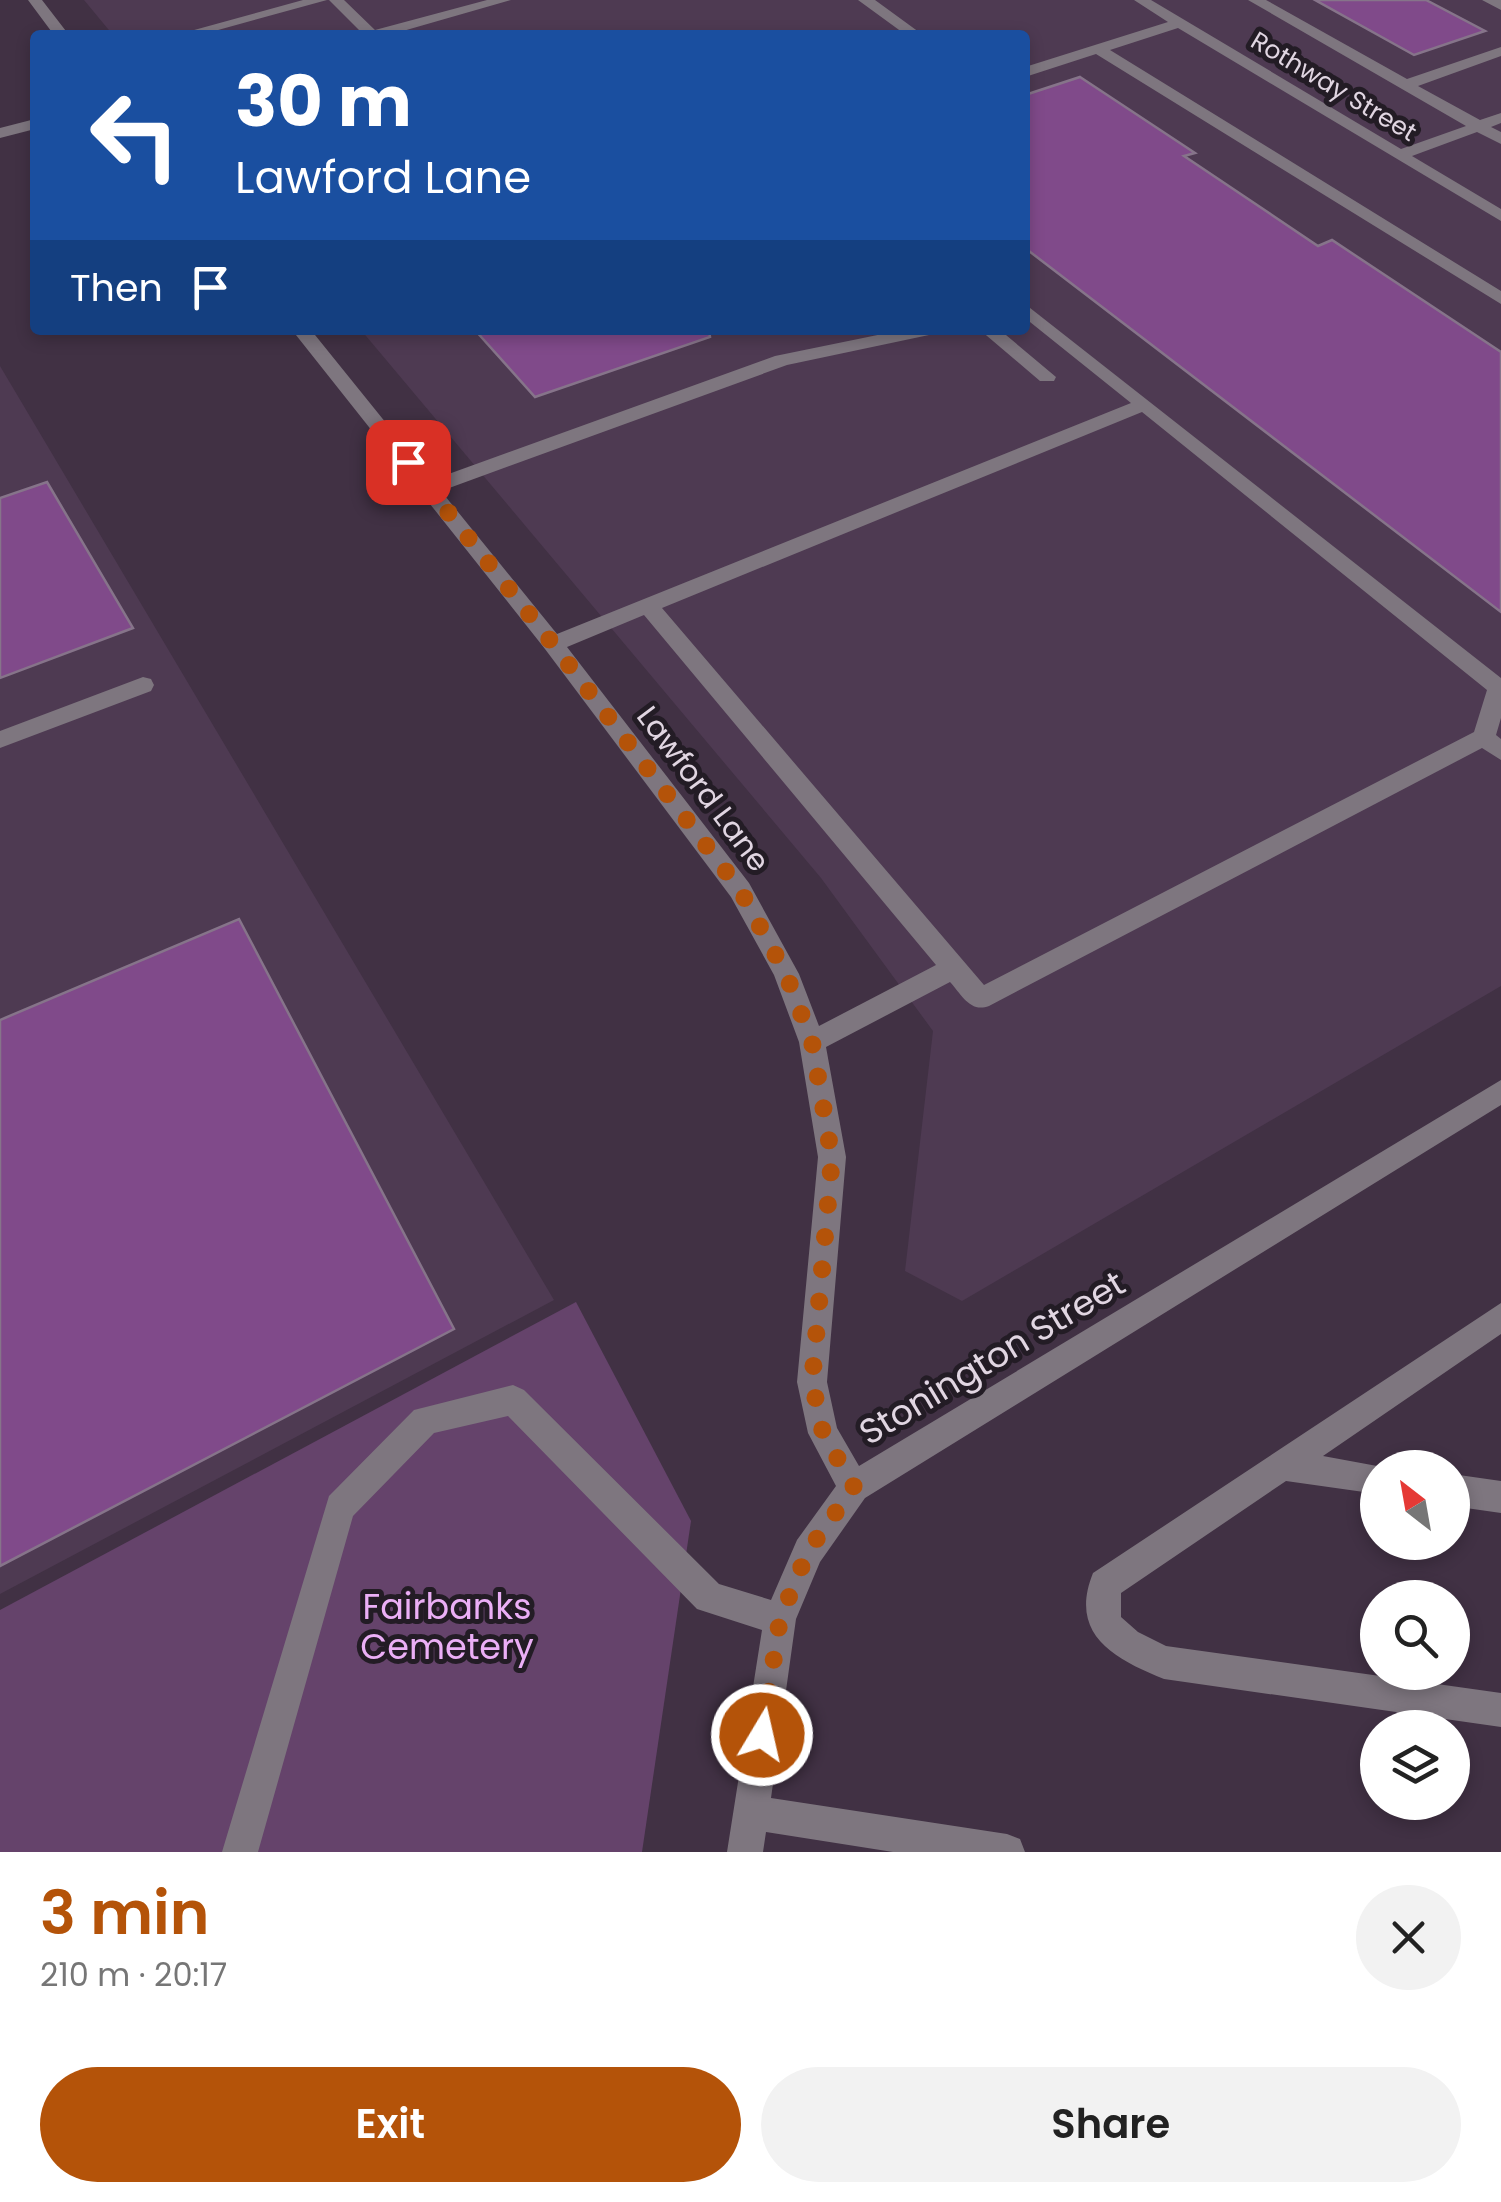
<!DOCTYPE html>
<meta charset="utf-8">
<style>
:root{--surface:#fff;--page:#f2f2f2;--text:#222;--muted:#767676;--accent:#b45309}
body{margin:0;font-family:Poppins,sans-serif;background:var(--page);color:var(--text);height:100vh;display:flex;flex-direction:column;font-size:38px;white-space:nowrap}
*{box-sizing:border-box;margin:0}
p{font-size:32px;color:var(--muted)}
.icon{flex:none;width:55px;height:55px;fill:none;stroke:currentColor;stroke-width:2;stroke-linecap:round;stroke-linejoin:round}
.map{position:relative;height:1852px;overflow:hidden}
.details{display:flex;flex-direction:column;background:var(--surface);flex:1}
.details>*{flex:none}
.hud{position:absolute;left:30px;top:30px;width:1000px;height:305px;border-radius:10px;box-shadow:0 5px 15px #0003;background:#1a4fa0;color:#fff;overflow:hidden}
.needle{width:65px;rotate:329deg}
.tools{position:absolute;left:1360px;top:1450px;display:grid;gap:20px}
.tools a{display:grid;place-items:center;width:110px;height:110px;border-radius:50%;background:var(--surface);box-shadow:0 5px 15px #0003;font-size:50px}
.pin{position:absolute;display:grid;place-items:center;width:85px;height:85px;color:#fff;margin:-42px;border-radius:20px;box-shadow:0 5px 15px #0006}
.me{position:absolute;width:110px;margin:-55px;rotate:9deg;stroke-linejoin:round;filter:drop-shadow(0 0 8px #0008)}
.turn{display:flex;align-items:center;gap:35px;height:210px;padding:0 40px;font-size:45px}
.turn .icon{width:130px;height:130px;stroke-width:2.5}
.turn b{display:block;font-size:70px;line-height:85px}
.then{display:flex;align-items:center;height:95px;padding:0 40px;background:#0003;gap:20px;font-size:38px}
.round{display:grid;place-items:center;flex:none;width:105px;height:105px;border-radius:52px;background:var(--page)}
.overview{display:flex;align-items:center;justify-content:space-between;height:170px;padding:0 40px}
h1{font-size:60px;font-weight:600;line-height:75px;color:var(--accent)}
.cta{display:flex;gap:20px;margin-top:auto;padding:20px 40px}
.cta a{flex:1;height:115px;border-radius:60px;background:var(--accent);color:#fff;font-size:40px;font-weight:600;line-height:115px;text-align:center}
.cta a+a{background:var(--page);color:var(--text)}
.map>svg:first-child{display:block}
</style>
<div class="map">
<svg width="1501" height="1852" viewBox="0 0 1501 1852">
<rect width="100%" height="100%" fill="#413144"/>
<path fill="#4e3a52" d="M84 0H1501V986L962 1301 905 1271 933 1031 821 878 361 330H1025V35H113Z
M0 366 554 1300 0 1594Z"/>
<path fill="#65436b" d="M576 1302 691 1521 642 1852H0V1610Z"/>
<path fill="#804a8a" stroke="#86748a" stroke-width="2.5" d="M1315 0H1426L1485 31 1414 55Z
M1080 77 1195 153 1184 156 1318 246 1332 240 1501 352V612L1025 248V95Z
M475 330H709L710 337 535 397Z
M47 482 133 628 0 678V498Z
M239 919 454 1329 0 1566V1020Z"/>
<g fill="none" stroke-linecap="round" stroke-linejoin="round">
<path fill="#7e767f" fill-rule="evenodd" d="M28 0H42L69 35H54Z
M303 0H327L200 35H176Z
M329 0H344L375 30 487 0H511L389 35H364Z
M858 0H875L923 35H906Z
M1134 0H1151L1401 149 1466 126 1248 0H1266L1407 79 1501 47V56L1418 86 1480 120 1501 113V123L1491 127 1501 132V144L1477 132 1412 156 1501 209V221L1178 28 1110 50 1501 291V304L1096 54 1025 77V67L1168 22Z
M1482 0H1501V10Z
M35 119V129L0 138V128Z
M1025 304 1501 678V718L1496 735 1501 739V760L1482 748 989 1006C970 1013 962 995 950 982L826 1047 846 1157 827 1382 837 1428 859 1466 1501 1080V1105L865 1498 820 1562 796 1619 771 1798 1007 1834 1020 1839 1025 1852H893L766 1832 763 1852H727L762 1630 697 1609 508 1416 434 1433 353 1516 258 1852H222L329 1496 414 1410 513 1385 524 1390 719 1584 771 1600 797 1540 836 1486 808 1433 797 1382 818 1157 799 1042 774 975 731 897 545 649 292 330H311L432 480 775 356 902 330H938L929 335 787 365 441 491 557 634 1131 403 1025 318ZM1142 412 1487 690 1474 732 984 985 662 608ZM644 615 936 965 819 1026 799 974 749 883 567 647Z
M980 330H1000L1056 377 1054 381H1040Z
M143 677 151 679 154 685 151 691 0 748V731Z
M1501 1303V1334L1323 1456 1388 1468H1378V1494L1286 1481 1121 1593V1617L1138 1632 1166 1646 1501 1693V1727L1164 1679C1115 1659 1068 1635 1093 1573Z
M1452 1474 1501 1481V1513L1452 1506Z"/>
</g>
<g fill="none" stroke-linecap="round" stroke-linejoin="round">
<path stroke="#b45309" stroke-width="18" stroke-dasharray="0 32.4" d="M408 462 553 644 740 890 786 974 812 1042 832 1158 812 1382 823 1433 854 1487 808 1551 780 1619 762 1735"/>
</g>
<g text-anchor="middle" stroke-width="10" stroke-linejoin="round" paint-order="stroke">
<g font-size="25" fill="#e1d6e2" stroke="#231c25">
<text transform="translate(1334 86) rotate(31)" y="9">Rothway Street</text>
</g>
<g font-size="30" fill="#e1d6e2" stroke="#231c25">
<text transform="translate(703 789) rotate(53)" y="10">Lawford Lane</text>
</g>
<g font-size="35" fill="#e1d6e2" stroke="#231c25">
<text transform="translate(992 1358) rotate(-31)" y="12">Stonington Street</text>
</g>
<g font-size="35" fill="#ebaff6" stroke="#231c25">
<text x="447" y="1619">Fairbanks<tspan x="447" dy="40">Cemetery</tspan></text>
</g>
</g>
</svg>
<div class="tools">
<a><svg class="needle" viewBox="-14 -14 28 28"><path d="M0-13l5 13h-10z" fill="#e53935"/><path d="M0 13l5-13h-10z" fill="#767676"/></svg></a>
<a><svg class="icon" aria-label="search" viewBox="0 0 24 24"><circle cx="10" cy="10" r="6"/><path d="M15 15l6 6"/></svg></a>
<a><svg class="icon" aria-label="layers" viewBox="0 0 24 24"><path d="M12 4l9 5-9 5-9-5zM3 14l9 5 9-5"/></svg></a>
</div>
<div class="pin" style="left:408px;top:462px;background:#d93025"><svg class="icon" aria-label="arrive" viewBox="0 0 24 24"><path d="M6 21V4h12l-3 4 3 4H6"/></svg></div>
<svg class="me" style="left:762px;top:1735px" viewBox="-20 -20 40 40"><circle r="17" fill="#b45309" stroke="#fff" stroke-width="3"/><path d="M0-11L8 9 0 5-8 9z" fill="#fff"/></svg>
<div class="hud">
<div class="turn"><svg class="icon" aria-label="left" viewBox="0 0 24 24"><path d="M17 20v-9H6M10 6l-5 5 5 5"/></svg><div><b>30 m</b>Lawford Lane</div></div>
<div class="then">Then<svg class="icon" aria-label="arrive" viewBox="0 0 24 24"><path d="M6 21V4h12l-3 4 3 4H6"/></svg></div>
</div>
</div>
<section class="details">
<div class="overview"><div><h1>3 min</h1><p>210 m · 20:17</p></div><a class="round"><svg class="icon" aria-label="close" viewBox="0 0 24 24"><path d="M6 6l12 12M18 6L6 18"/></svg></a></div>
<div class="cta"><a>Exit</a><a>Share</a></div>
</section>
